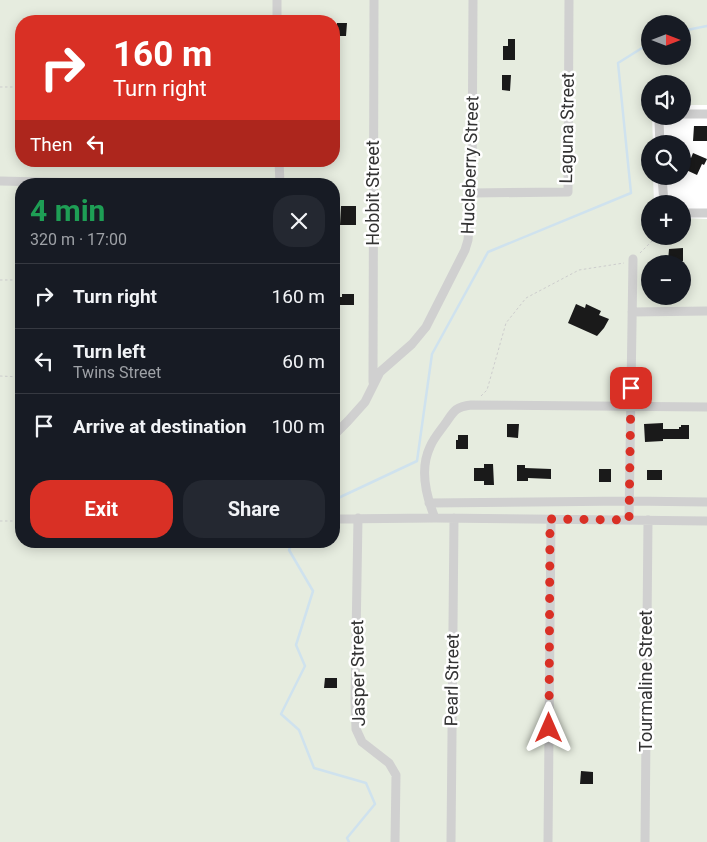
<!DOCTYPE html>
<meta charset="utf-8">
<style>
:root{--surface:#171b24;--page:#242831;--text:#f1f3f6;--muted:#9ea1a6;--line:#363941;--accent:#d93025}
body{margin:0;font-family:Roboto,sans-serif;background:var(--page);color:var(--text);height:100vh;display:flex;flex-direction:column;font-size:19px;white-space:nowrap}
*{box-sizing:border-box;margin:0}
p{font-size:16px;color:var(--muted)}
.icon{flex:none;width:28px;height:28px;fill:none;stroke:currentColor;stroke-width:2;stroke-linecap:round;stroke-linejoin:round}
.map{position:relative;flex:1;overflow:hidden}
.side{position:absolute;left:15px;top:178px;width:325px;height:370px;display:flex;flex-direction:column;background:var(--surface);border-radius:20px;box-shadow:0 2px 12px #0003}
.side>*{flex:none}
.top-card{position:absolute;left:15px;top:15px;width:325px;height:152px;border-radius:20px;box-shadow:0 2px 12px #0003;background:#d93025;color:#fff;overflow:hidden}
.needle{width:32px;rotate:90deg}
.controls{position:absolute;left:641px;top:15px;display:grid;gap:10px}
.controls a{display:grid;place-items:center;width:50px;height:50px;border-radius:50%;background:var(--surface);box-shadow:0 2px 12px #0003;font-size:25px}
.pin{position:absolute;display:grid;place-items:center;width:42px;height:42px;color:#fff;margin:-21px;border-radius:10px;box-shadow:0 2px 8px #0006}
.me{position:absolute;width:55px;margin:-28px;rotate:0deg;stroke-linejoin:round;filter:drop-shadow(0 0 4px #0008)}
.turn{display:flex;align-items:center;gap:18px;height:105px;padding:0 15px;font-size:22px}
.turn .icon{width:65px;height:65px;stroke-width:2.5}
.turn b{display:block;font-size:35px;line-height:42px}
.then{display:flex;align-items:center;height:48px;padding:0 15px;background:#0003;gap:10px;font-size:19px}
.round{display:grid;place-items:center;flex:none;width:52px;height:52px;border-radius:20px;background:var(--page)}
.head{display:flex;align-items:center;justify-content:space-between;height:85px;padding:0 15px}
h1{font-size:30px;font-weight:700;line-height:38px;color:#1e9e55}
.action{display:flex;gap:10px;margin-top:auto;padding:10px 15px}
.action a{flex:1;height:58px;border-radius:20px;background:var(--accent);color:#fff;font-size:20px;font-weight:700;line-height:58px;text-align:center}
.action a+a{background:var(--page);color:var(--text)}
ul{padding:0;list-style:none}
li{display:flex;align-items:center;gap:15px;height:65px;padding:0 15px;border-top:1px solid var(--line)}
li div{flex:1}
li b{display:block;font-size:19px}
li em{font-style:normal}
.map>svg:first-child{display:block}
</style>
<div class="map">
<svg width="707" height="842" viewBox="0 0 707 842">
<rect width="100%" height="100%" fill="#fff"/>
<path fill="#e6ecdf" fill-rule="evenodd" d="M0 0H707V105H683L682 84H650V116H652L653 144H650V176H653L654 204H650V236H682L683 218 707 219V842H0ZM21 21H334V161H21ZM650 24H682V56H650ZM21 184H334V541H21ZM650 264H682V296H650Z"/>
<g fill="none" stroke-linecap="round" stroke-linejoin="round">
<path stroke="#cfe2ee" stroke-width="2.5" d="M682 31 707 26
M334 500 417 461 432 354 488 252 631 193 618 63 650 43
M293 541 289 550 313 591 296 645 305 666 281 714 299 730 314 768 366 783 375 804 347 838 349 842"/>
</g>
<path fill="#1a1a1a" d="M337 23H347L346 36H337Z
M508 39H515V60H503V46H508Z
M502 75H511L510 91 502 90Z
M694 126H707V141H693Z
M693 153 707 159 704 165 702 164 697 175 684 169 689 157 691 158Z
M341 206H356V225H340Z
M683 248V261H668L669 249Z
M342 294H354V305H334V297H342Z
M576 304 585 308 586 304 601 311 599 315 609 319 604 328 597 336 568 323Z
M663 423V429H679V427H681V425H689V439H663V441L645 442 644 424Z
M507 424H519L518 438 507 437Z
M458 435H468V449H456V440H458Z
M484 464H493L494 485H484V481H474V468H484Z
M517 465H525V468L551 469V479L528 478V481H517Z
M599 469H611V482H599Z
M647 470H662V480H647Z
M325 678H337V688H324Z
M581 771 593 772V784H580Z"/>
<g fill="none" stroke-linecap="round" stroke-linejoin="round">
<path stroke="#cdcdcd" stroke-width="1" stroke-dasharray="2.5 2.5" stroke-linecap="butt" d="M0 87H21
M640 253 657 236
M0 280H21
M0 376 21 377
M481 396 487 390 506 323 526 298 579 270 624 263
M0 521H21"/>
<path stroke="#d0d0d0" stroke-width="9" d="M277 0V21
M682 114H707
M660 144 659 121 667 116
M279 161 280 184
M662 176 664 204
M0 181 129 184
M472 193 568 192 569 0
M682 213H707
M632 312 707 311
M373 382 374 0
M334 435 348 421 365 402 380 372 412 344 426 327 465 250 468 240 472 193 473 0
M429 503 629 501 707 502
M358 518 355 699 356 729 362 742 389 763 396 775 395 842
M435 518C426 496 419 470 430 447 433 439 440 431 445 424 454 411 455 407 471 405L707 407
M334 519 435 518 707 521
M629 520 633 259
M451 842 454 518
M548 842 551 519
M645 842 648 520"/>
</g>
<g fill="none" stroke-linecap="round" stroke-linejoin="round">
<path stroke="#d93025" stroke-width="9" stroke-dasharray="0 16.2" d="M549 728 550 519 629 520 631 388"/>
</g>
<g text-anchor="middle" stroke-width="5" stroke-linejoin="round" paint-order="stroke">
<g font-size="18" fill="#333" stroke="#fff">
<text transform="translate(567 128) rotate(-89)" y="6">Laguna Street</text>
<text transform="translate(470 165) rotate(-88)" y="6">Hucleberry Street</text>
<text transform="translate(373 193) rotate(-90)" y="6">Hobbit Street</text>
<text transform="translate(358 673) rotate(-91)" y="6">Jasper Street</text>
<text transform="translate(452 680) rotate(-89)" y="6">Pearl Street</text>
<text transform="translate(646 681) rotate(-90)" y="6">Tourmaline Street</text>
</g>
</g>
</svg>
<div class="controls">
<a><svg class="needle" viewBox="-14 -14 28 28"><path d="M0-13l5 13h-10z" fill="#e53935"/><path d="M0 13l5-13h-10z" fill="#9ea1a6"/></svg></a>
<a><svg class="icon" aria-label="sound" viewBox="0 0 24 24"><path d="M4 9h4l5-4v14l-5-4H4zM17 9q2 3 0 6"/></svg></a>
<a><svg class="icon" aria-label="search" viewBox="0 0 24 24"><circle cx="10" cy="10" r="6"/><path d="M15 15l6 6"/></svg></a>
<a>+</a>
<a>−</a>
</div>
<div class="pin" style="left:631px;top:388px;background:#d93025"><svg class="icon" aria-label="arrive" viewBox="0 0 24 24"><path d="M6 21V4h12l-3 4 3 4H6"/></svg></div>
<svg class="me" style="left:549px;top:728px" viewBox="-20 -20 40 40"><path d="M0-17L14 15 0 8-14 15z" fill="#d93025" stroke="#fff" stroke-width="4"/></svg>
<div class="top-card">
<div class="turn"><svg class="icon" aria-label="right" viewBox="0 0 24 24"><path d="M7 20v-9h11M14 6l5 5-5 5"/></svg><div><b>160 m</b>Turn right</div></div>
<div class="then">Then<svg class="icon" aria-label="left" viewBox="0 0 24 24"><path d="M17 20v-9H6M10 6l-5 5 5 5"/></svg></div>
</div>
<section class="side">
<div class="head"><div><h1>4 min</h1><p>320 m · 17:00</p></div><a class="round"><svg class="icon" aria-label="close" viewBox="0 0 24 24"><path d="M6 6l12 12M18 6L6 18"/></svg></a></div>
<ul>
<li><svg class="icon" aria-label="right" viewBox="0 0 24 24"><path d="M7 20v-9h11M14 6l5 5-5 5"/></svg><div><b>Turn right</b></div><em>160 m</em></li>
<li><svg class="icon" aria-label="left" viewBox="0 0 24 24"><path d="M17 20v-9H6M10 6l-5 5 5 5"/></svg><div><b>Turn left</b><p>Twins Street</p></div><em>60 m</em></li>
<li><svg class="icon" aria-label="arrive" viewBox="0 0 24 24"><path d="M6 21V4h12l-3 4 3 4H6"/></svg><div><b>Arrive at destination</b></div><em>100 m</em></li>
</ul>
<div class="action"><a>Exit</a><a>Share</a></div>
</section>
</div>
